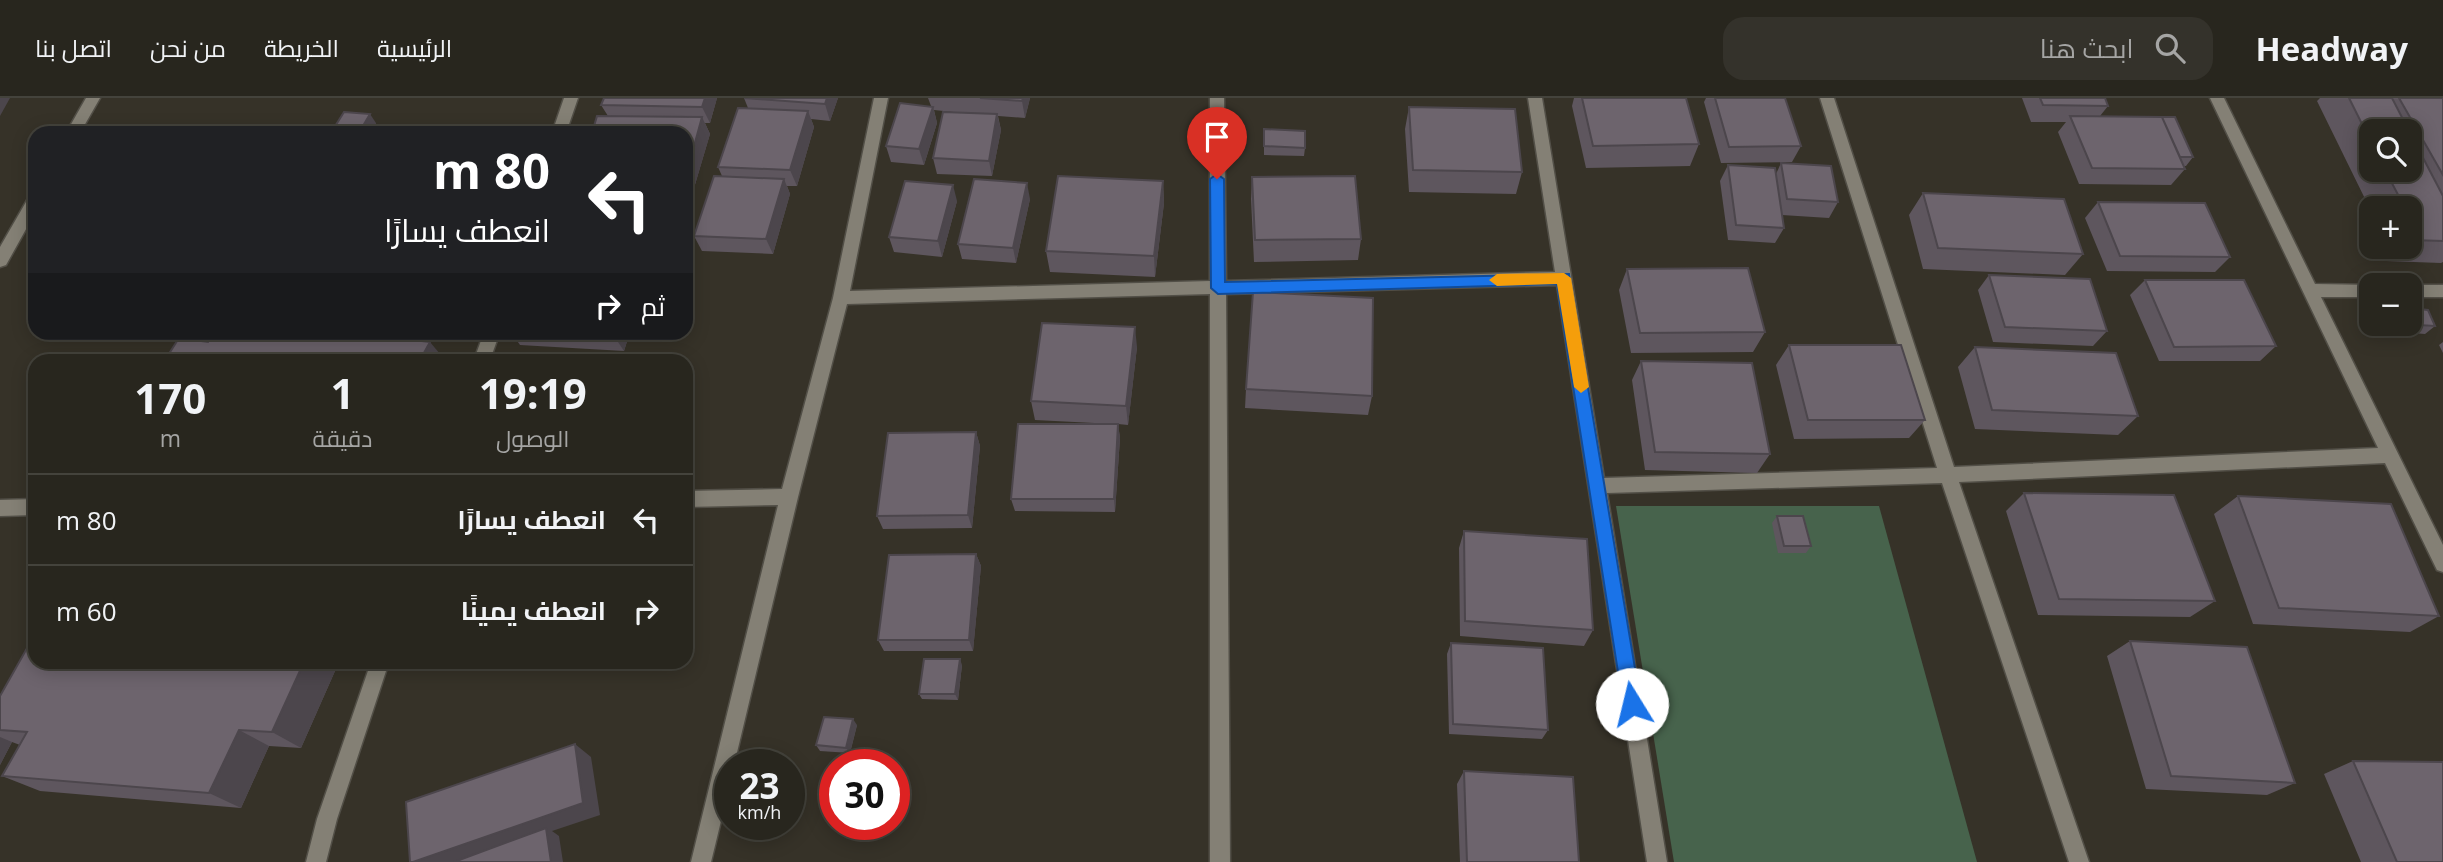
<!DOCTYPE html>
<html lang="ar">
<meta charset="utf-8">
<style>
:root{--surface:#28261e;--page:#34322b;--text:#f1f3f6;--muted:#a5a5a4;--line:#44433c}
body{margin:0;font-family:"Open Sans",Cairo,sans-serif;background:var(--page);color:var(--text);direction:rtl;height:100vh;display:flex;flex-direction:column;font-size:26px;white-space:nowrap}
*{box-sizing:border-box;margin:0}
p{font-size:23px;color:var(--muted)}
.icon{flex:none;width:38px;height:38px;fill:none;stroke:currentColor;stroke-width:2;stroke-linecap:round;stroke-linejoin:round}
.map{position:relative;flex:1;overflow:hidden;direction:ltr}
.drawer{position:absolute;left:28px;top:256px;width:665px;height:315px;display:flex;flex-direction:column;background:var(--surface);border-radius:21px;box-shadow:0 4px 18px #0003,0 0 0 2px var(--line);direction:rtl}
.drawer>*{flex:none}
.top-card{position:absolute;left:28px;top:28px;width:665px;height:214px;border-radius:21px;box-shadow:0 4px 18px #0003,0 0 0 2px var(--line);direction:rtl;background:#202124;color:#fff;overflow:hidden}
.buttons{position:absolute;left:2359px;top:21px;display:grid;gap:14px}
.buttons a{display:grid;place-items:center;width:63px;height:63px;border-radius:14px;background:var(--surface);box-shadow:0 4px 18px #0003,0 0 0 2px var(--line);font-size:35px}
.speed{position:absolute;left:714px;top:651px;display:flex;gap:14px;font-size:35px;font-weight:700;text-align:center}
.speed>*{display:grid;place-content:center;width:91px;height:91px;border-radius:50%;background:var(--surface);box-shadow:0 4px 18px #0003,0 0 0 2px var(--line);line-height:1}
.speed small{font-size:18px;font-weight:400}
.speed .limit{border:10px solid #d22;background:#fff;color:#111}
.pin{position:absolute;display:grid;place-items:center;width:60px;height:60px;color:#fff;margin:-72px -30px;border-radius:50% 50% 50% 0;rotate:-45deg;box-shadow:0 0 7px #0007}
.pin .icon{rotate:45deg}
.me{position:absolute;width:77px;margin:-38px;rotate:351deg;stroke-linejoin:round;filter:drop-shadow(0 0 5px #0008)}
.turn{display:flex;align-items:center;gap:24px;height:147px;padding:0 28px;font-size:32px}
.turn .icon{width:91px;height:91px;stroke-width:2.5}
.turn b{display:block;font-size:49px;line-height:60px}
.then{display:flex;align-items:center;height:66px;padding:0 28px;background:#0003;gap:14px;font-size:26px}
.eta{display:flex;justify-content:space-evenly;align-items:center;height:119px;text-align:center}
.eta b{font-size:42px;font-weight:700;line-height:49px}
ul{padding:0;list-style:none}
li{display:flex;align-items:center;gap:21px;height:91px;padding:0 28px;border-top:2px solid var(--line)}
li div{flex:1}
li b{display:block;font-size:26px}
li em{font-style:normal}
header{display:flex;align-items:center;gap:42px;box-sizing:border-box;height:98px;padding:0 35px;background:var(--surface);border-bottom:2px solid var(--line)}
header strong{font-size:33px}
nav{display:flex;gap:38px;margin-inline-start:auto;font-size:24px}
.search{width:490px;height:63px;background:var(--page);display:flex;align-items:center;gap:18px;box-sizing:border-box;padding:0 24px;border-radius:21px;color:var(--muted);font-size:26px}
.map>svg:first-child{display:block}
</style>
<header>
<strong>Headway</strong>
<div class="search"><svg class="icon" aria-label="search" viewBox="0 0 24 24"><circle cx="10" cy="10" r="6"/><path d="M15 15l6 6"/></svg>ابحث هنا</div>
<nav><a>الرئيسية</a><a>الخريطة</a><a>من نحن</a><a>اتصل بنا</a></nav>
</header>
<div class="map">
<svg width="2443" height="764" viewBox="0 0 2443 764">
<rect width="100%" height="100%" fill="#363228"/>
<path fill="#47634c" d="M1616 408H1879L1977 764H1674Z"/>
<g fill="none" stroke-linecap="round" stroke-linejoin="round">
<g stroke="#524f47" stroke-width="3">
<path id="minor" d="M564 0H578L566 35H552Z
M874 0H888L850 193 1210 183V0H1224L1226 183 1555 174 1528 0H1542L1604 380 1937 370 1820 0H1834L1954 369 2378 350 2210 0H2224L2315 186 2373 187 2371 199H2321L2443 447V474L2437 472 2385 365 1959 384 2089 764H2069L1942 385 1607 395 1667 764H1647L1557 187 1226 196 1230 764H1210V196L847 206 798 399 734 667H730V686L711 764H691L778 407 686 409V393L782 391 833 200Z
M2408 187H2443V199H2410Z
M484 234H500L490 262H474Z
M35 401V417L0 418V402Z
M371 564H389L337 721 326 764H306L317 721Z"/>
</g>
<g stroke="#524f47" stroke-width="3">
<path id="secondary" d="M86 0H100L80 35H66Z
M35 95V115L6 167 0 169V149L30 97Z"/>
</g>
<use href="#minor" fill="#848075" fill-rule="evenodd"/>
<use href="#secondary" fill="#848075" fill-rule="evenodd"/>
</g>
<path fill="#5e565e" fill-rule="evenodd" d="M604 0H717L710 25H705L710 36 694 90 686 89V35L608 18 601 7Z
M744 0H838L830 23 811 21 814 29 797 88H787L790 96 773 156 702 153 694 138 722 78 718 69 748 10Z
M928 0H1030L1025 20 998 18 1001 32 992 78 937 76 933 60 963 15 934 12 937 25 924 67 891 64 886 48 931 8Z
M1574 0H1686L1699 46 1690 68 1586 70 1572 8Z
M1706 0H1715L1801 48 1792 64 1721 65 1704 4Z
M2022 0H2105L2108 8 2100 18 2193 59 2186 68H2184L2185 71 2171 87 2079 86 2058 34 2066 24H2031Z
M2320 0H2443V164L2441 165 2386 163 2379 149H2410V110H2371V113L2317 3ZM2371 33H2410V72H2371Z
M1409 9 1522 74 1516 96 1409 94 1405 31Z
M376 25 370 35H337L334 30Z
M1264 31 1305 50 1304 58 1264 57Z
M1781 65 1838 104 1829 120 1782 117 1784 130 1775 145 1728 142 1720 83 1728 67 1776 76Z
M1252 79 1361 141 1358 162 1254 164 1251 101Z
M1163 83 1164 105 1155 179 1050 174 1046 153Z
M1923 95 2083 156 2065 177 1923 171 1909 117Z
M1030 101 1016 165 962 161 958 146Z
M957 103 942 159 894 154 889 139Z
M2098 104 2230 159 2215 174 2107 173 2085 120Z
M1627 171 1765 234 1753 254 1631 255 1619 192Z
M1989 177 2107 233 2093 248 1993 244 1978 192Z
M2145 182 2276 248 2260 263H2159L2130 197Z
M2385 226H2410L2435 228 2425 236 2388 233Z
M511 234H630L624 253 520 247Z
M2443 244V255L2439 247Z
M1789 247 1925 322 1909 340 1794 341 1776 267Z
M1137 249 1128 327 1118 326 1120 340 1115 414 1015 413 1011 401 1114 326 1035 322 1031 303Z
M1975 249 2138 318 2118 337 1975 331 1958 269Z
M1641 263 1770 356 1757 375 1645 372 1632 282Z
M1246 291 1372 298 1368 317 1245 310Z
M976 334 980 348 972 430 883 431 877 418Z
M2024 395 2215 503 2190 519 2038 517 2006 413Z
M2238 398 2439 518 2410 534 2253 526 2214 416Z
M1777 418 1811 448 1806 455H1778L1772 425Z
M1464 433 1593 532 1584 548 1460 538 1459 450Z
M976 456 981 468 973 553H884L878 542Z
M2130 543 2295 685 2267 697 2146 691 2107 558Z
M1451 545 1548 632 1542 641 1449 636 1447 556Z
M35 564H339L301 650 269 648 241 710 40 693 2 678 20 647 12 644 0 667V598Z
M962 567 958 602 922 601 919 596Z
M857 627 850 655 820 653 816 647Z
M2353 663 2443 764H2361L2324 676Z
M1464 673 1579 764H1460L1457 686Z"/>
<path fill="#4c464c" d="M0 0H10L0 18Z
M705 0H717L710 25 702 9Z
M827 0H838L830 23 825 6Z
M1023 0H1030L1025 20 1022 3Z
M933 9 937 25 924 67 919 51Z
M808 13 814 29 797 88 790 72Z
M370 16 376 25 370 35H361L360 33Z
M997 16 1001 32 992 78 989 63Z
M702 19 710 36 694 90 687 74Z
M784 81 790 96 773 156 766 141Z
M1163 83 1164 105 1155 179 1154 158Z
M1027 85 1030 101 1016 165 1013 150Z
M953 87 957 103 942 159 938 143Z
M1135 229 1137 249 1128 327 1126 308Z
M391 234H407L418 247 388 239Z
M615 234H630L624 253 614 238Z
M430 244 445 262H420Z
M1118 326 1120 340 1115 414 1114 401Z
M976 334 980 348 972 430 968 417Z
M976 456 981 468 973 553 969 542Z
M960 561 962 567 958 602 955 596Z
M304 564H339L301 650 272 634Z
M853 621 857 627 850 655 846 650Z
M239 632 269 648 241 710 209 695Z
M0 639 12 644 0 667Z
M575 646 591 659 600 717 552 733 559 738 563 764H413Z"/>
<path fill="#6d646d" stroke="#4c464c" stroke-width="2" d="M604 0H705L702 9 601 7Z
M744 0H827L825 6Z
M980 0H1023L1022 3Z
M1582 0H1686L1699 46 1593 48Z
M1715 0H1785L1801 48 1729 49Z
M2040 0H2105L2108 8 2043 7Z
M2349 0H2392L2409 33H2371V44Z
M2399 0H2443V77Z
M900 5 933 9 919 51 886 48Z
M1409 9 1515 11 1522 74 1413 72Z
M738 10 808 13 790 72 718 69Z
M344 14 370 16 360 33 334 30Z
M943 14 997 16 989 63 933 60Z
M597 18 702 19 687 74 686 35H592Z
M2070 18 2162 19 2185 71 2092 70Z
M2157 19H2175L2193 59H2180L2162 19Z
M1264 31 1305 33V50L1264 48Z
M2410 35 2443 98V143L2411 142 2410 110H2405L2385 72H2410Z
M1781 65 1831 68 1838 104 1787 101Z
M1728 67 1775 70 1784 130 1736 127Z
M714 78 784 81 766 141 694 138Z
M1058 78 1163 83 1154 158 1046 153Z
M1355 78 1361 141 1255 142 1252 79Z
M974 81 1027 85 1013 150 958 146Z
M905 83 953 87 938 143 889 139Z
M1923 95 2064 101 2083 156 1938 150Z
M2098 104 2205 105 2230 159 2120 158Z
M1748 170 1765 234 1640 235 1627 171Z
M1989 177 2090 181 2107 233 2005 229Z
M2145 182H2244L2276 248 2174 249Z
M1253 194 1373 200 1372 298 1246 291Z
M2410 210 2428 212 2435 228 2401 226H2410Z
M1042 225 1135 229 1126 308 1031 303Z
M213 234H391L388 239 430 244 420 262H165L179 240 208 244Z
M551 234H615L614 238Z
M1789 247H1901L1925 322H1808Z
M1975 249 2116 255 2138 318 1992 312Z
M500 259 610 261V262H499Z
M1641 263 1752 265 1770 356 1655 354Z
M1018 326H1118L1114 401H1011Z
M976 334 968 417 877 418 888 335Z
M2024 395 2174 397 2215 503 2059 501Z
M2238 398 2391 406 2439 518 2279 510Z
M1777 418H1803L1811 448H1784Z
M1464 433 1587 441 1593 532 1465 523Z
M976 456 969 542H878L889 457Z
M35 536V564H304L272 634 239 632 209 695 2 678 27 634 0 632V598Z
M2130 543 2247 549 2295 685 2171 678Z
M1451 545 1543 550 1548 632 1453 626Z
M924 561H960L955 596H919Z
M824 619 853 621 846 650 816 647Z
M575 646 583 705 413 764H410L406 704Z
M2353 663 2443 664V764H2397Z
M1464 673 1573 679 1579 764H1467Z
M546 730 551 764H454Z"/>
<path fill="#1a73e8" stroke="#114b97" stroke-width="2" d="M1217 76 1224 81 1225 184 1569 176 1641 606 1638 612 1632 614 1626 612 1623 606 1557 186 1218 196 1211 190 1210 81Z"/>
<path fill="#f59e0b" d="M1564 175 1571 180 1589 289 1581 295 1574 289 1557 186 1497 188 1489 182 1497 176Z"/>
</svg>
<div class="buttons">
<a><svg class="icon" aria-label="search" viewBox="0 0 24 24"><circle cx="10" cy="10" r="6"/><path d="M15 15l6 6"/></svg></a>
<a>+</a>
<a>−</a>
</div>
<div class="speed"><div>23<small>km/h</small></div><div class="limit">30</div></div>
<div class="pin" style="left:1217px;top:81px;background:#d93025"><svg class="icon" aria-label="arrive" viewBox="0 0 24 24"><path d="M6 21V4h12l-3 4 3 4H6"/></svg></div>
<svg class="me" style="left:1632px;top:606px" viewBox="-20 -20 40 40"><circle r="19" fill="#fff"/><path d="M0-13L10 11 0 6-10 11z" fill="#1a73e8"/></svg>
<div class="top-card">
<div class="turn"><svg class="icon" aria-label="left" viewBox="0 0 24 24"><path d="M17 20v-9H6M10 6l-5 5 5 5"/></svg><div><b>80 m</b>انعطف يسارًا</div></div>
<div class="then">ثم<svg class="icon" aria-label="right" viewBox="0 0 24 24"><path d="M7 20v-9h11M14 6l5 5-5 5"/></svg></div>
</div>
<section class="drawer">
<div class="eta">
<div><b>19:19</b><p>الوصول</p></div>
<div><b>1</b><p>دقيقة</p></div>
<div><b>170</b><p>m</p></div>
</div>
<ul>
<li><svg class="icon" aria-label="left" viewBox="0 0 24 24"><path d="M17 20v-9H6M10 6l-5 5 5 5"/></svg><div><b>انعطف يسارًا</b></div><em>80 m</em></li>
<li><svg class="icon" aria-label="right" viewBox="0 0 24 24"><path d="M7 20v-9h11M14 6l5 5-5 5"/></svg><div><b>انعطف يمينًا</b></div><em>60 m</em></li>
</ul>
</section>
</div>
